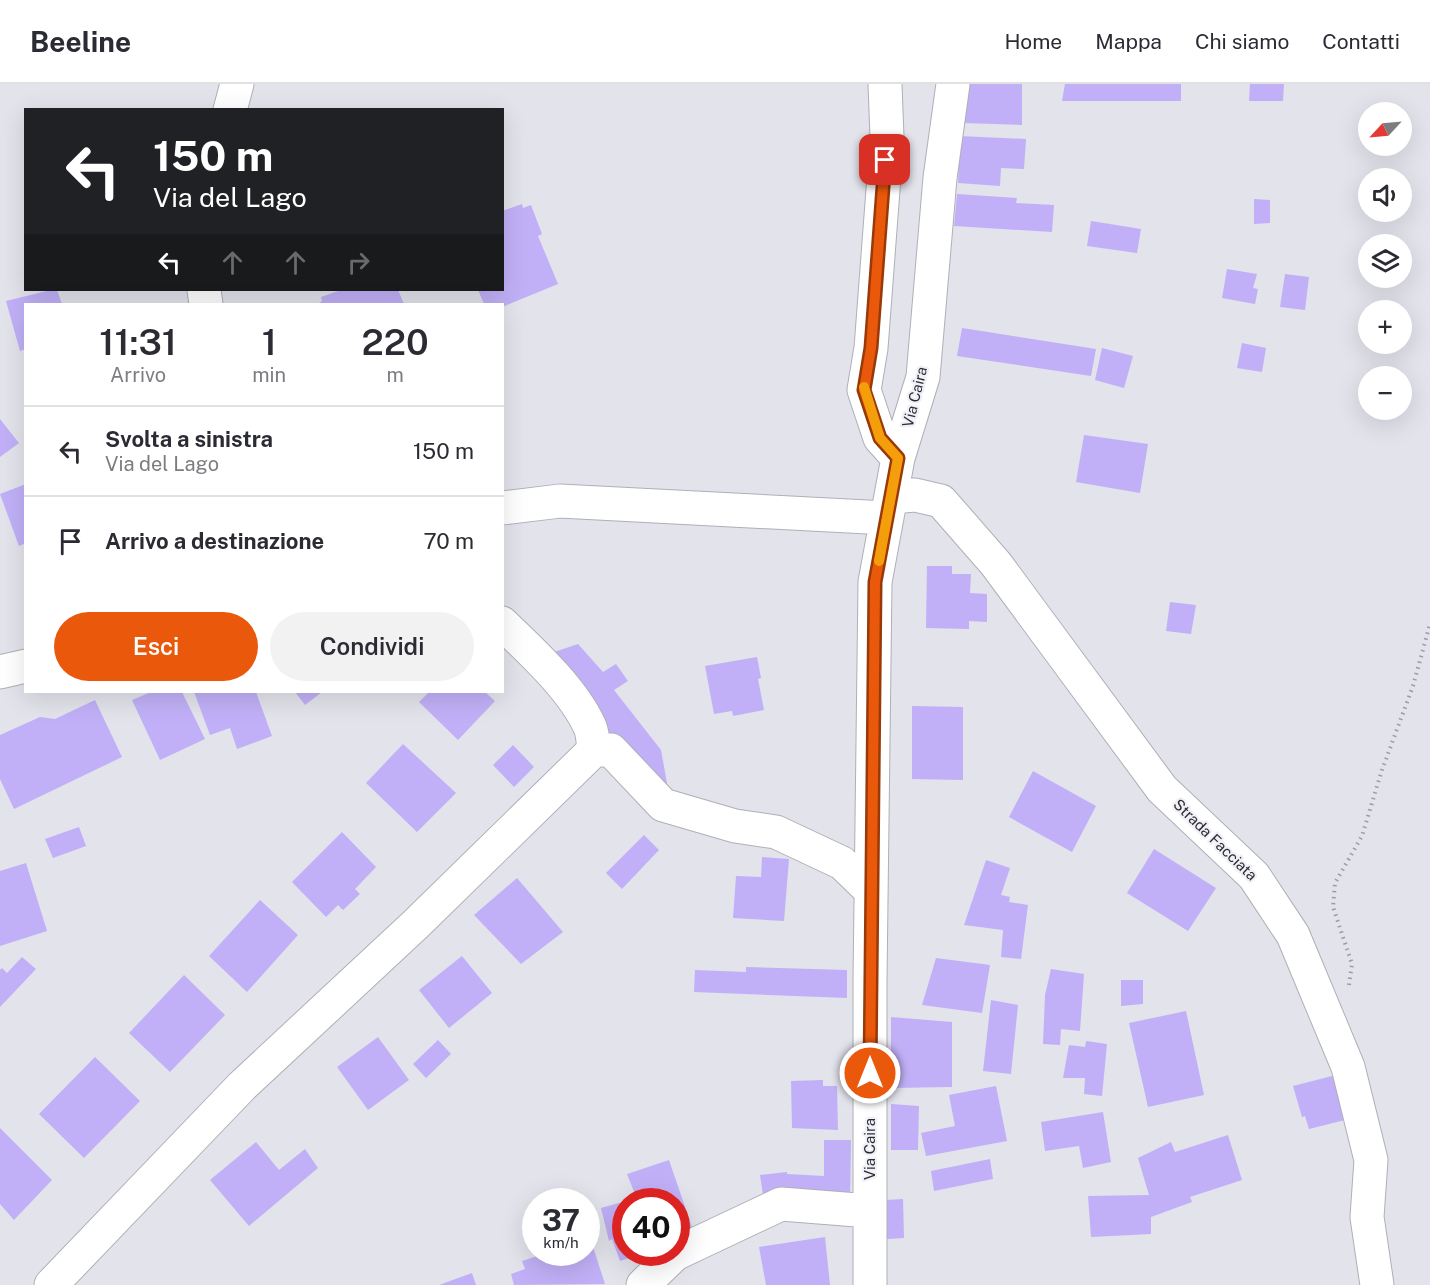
<!DOCTYPE html>
<html lang="it">
<meta charset="utf-8">
<style>
:root{--surface:#fff;--page:#f2f2f3;--text:#2b2b33;--muted:#7c7c81;--line:#e1e1e2;--accent:#ea580c}
body{margin:0;font-family:"Public Sans",sans-serif;background:var(--page);color:var(--text);height:100vh;display:flex;flex-direction:column;font-size:22px;white-space:nowrap}
*{box-sizing:border-box;margin:0}
p{font-size:20px;color:var(--muted)}
.icon{flex:none;width:33px;height:33px;fill:none;stroke:currentColor;stroke-width:2;stroke-linecap:round;stroke-linejoin:round}
.map{position:relative;flex:1;overflow:hidden}
.side{position:absolute;left:24px;top:219px;width:480px;height:390px;display:flex;flex-direction:column;background:var(--surface);border-radius:0px;box-shadow:0 6px 24px #0002}
.side>*{flex:none}
.top-card{position:absolute;left:24px;top:24px;width:480px;height:183px;border-radius:0px;box-shadow:0 6px 24px #0002;background:#202124;color:#fff;overflow:hidden}
.needle{width:39px;rotate:244deg}
.buttons{position:absolute;left:1358px;top:18px;display:grid;gap:12px}
.buttons a{display:grid;place-items:center;width:54px;height:54px;border-radius:50%;background:var(--surface);box-shadow:0 6px 24px #0002;font-size:30px}
.speed{position:absolute;left:522px;top:1104px;display:flex;gap:12px;font-size:30px;font-weight:700;text-align:center}
.speed>*{display:grid;place-content:center;width:78px;height:78px;border-radius:50%;background:var(--surface);box-shadow:0 6px 24px #0002;line-height:1}
.speed small{font-size:15px;font-weight:400}
.speed .limit{border:9px solid #d22;background:#fff;color:#111}
.pin{position:absolute;display:grid;place-items:center;width:51px;height:51px;color:#fff;margin:-26px;border-radius:12px;box-shadow:0 3px 9px #0006}
.me{position:absolute;width:66px;margin:-33px;rotate:0deg;stroke-linejoin:round;filter:drop-shadow(0 0 4px #0008)}
.turn{display:flex;align-items:center;gap:21px;height:126px;padding:0 30px;font-size:27px}
.turn .icon{width:78px;height:78px;stroke-width:2.5}
.turn b{display:block;font-size:42px;line-height:51px}
.lanes{display:flex;align-items:center;height:57px;padding:0 30px;background:#0003;justify-content:center;gap:30px;direction:ltr}
.lanes .off{opacity:.35}
.eta{display:flex;justify-content:space-evenly;align-items:center;height:102px;text-align:center}
.eta b{font-size:36px;font-weight:600;line-height:42px}
.primary-button{display:flex;gap:12px;margin-top:auto;padding:12px 30px}
.primary-button a{flex:1;height:69px;border-radius:36px;background:var(--accent);color:#fff;font-size:24px;font-weight:600;line-height:69px;text-align:center}
.primary-button a+a{background:var(--page);color:var(--text)}
ul{padding:0;list-style:none}
li{display:flex;align-items:center;gap:18px;height:90px;padding:0 30px;border-top:2px solid var(--line)}
li div{flex:1}
li b{display:block;font-size:22px}
li em{font-style:normal}
header{display:flex;align-items:center;gap:36px;box-sizing:border-box;height:84px;padding:0 30px;background:var(--surface);border-bottom:2px solid var(--line)}
header strong{font-size:28px}
nav{display:flex;gap:33px;margin-inline-start:auto;font-size:21px}
.map>svg:first-child{display:block}
</style>
<header>
<strong>Beeline</strong>
<nav><a>Home</a><a>Mappa</a><a>Chi siamo</a><a>Contatti</a></nav>
</header>
<div class="map">
<svg width="1430" height="1201" viewBox="0 0 1430 1201">
<rect width="100%" height="100%" fill="#e2e3eb"/>
<path fill="#c1b0f7" d="M967 0H1022V41L963 39Z
M1065 0H1181V17H1062Z
M1250 0H1284L1283 17H1249Z
M960 52 1026 55 1024 85 1001 84 1000 102 958 99Z
M957 110 1017 114 1016 119 1054 121 1052 148 954 142Z
M1254 115 1270 116V139L1254 140Z
M522 120 523 124 531 121 542 150 538 152 558 200 502 223V220H484L478 206H502V127Z
M1091 137 1141 145 1137 169 1087 162Z
M1227 185 1257 190 1253 204 1258 205 1255 220 1222 214Z
M1285 190 1309 193 1305 226 1280 223Z
M51 206H57L62 220H26V265L20 267 6 217Z
M341 206H398L404 220H318L322 217 321 213Z
M962 244 1096 265 1091 292 957 272Z
M1242 259 1266 264 1262 288 1237 284Z
M1102 264 1133 272 1124 304 1095 296Z
M0 335 19 359 0 373Z
M1084 351 1148 360 1140 409 1076 398Z
M26 400V459L19 462 0 410Z
M927 482H952V490H971L970 509 987 510V538L969 537V545L926 544Z
M1170 518 1196 521 1191 550 1166 547Z
M578 560 603 588 616 580 628 597 614 606 661 666 669 710 638 685 545 571Z
M757 573 761 594 758 595 764 626 733 632 732 627 714 630 705 582Z
M151 608H182L205 655 160 676 132 616Z
M194 608H256L272 652 237 665 230 644 210 651Z
M295 608H322L305 621Z
M429 608H485L495 617 458 656 419 618Z
M95 616 122 673 14 725 0 695V651L40 633 55 635Z
M912 622 963 623V696L912 695Z
M403 660 456 709 417 748 366 699Z
M513 661 534 683 514 703 493 681Z
M1033 687 1096 722 1072 768 1009 733Z
M79 743 86 762 53 774 45 755Z
M342 748 376 783 355 805 360 810 343 826 338 821 326 833 292 798Z
M644 751 659 766 622 805 606 789Z
M1154 765 1216 804 1188 847 1127 809Z
M762 773 789 775 784 837 733 834 736 792 761 793Z
M986 776 1010 784 1001 811 1010 813 1009 818 1028 821 1021 875 1001 873 1003 846 964 841Z
M26 779 47 847 0 862V787Z
M517 794 563 848 521 880 474 831Z
M260 816 298 851 247 908 209 872Z
M462 872 492 909 449 944 419 906Z
M22 873 36 885 0 923V886L2 884 7 889Z
M936 874 990 881 982 929 922 921Z
M746 883 847 886V914L694 908 695 886 746 888Z
M1051 885 1084 890 1080 947 1061 945 1060 961 1043 960 1045 911Z
M184 891 225 931 170 988 129 949Z
M1121 896H1143V920L1121 922Z
M991 916 1018 921 1011 990 983 987Z
M1186 927 1204 1011 1148 1023 1129 939Z
M891 933 952 938V1003L891 1004Z
M378 953 409 996 368 1026 337 983Z
M438 956 451 970 426 994 413 980Z
M1086 957 1107 960 1102 1012 1084 1010 1085 994H1063L1069 961 1085 963Z
M95 973 140 1017 84 1074 39 1030Z
M1340 990 1353 1034 1309 1045 1305 1032 1302 1033 1293 1002Z
M823 996V1002H837L838 1046 792 1044 791 997Z
M996 1002 1007 1057 926 1072 921 1049 955 1042 949 1011Z
M891 1020 919 1022 918 1066H891Z
M1103 1028 1111 1078 1083 1084 1079 1062 1045 1067 1041 1038Z
M0 1044 52 1096 14 1136 0 1120Z
M1228 1051 1242 1096 1190 1113 1192 1118 1151 1133V1150L1091 1153 1088 1112 1149 1111 1138 1074 1171 1058 1175 1068Z
M824 1056H851L850 1117 763 1111 760 1091 787 1088V1090L824 1092Z
M256 1058 279 1086 305 1065 318 1084 249 1142 210 1096Z
M990 1075 993 1095 934 1107 931 1087Z
M669 1076 694 1149 676 1155V1118H638L627 1090Z
M903 1115 904 1154 887 1155 885 1116Z
M626 1117V1168L645 1169 620 1177 612 1155 609 1157 601 1124Z
M825 1153 830 1201H766L759 1163Z
M593 1163 605 1200 514 1201 511 1190 525 1185 522 1177 550 1168H586V1165Z
M472 1189 476 1201H439Z"/>
<g fill="none" stroke-linecap="round" stroke-linejoin="round">
<g stroke="#afafb7" stroke-width="35">
<path id="minor" d="M885 0 887 53 871 264 864 306 880 354 898 374
M230 26 237 0
M204 206 206 220
M891 413 915 411 941 417 996 480 1162 705 1254 792 1293 851 1348 983 1371 1076 1367 1133 1377 1201
M502 424 560 417 887 434
M502 539C532 568 573 605 590 643 593 650 593 659 594 666
M0 588 26 582
M51 1201 242 1002 416 840 594 666H611L663 721 735 742 776 748 842 779 871 807
M643 1201 675 1170 781 1120 870 1127
M870 1201V897L875 498 898 374 923 293 940 94 953 0"/>
</g>
<path stroke="#9c9da3" stroke-width="4" stroke-dasharray="1.5 4.5" stroke-linecap="butt" d="M1349 901 1352 880 1333 823 1335 799 1362 752 1382 686 1413 602 1430 540"/>
<use href="#minor" stroke="#fff" stroke-width="33"/>
</g>
<g fill="none" stroke-linecap="round" stroke-linejoin="round">
<g stroke="#983908" stroke-width="15">
<path id="route" d="M870 989 875 498 898 374 880 354 864 306 871 264 885 76"/>
</g>
<use href="#route" stroke="#ea580c" stroke-width="10"/>
<path stroke="#f59e0b" stroke-width="10" d="M864 303 880 354 898 374 879 477"/>
</g>
<g text-anchor="middle" stroke-width="4.5" stroke-linejoin="round" paint-order="stroke">
<g font-size="15" fill="#2c2c2f" stroke="#f0f0f8">
<text transform="translate(915 313) rotate(-76)" y="5">Via Caira</text>
<text transform="translate(1215 756) rotate(44)" y="5">Strada Facciata</text>
<text transform="translate(870 1065) rotate(-90)" y="5">Via Caira</text>
</g>
</g>
</svg>
<div class="buttons">
<a><svg class="needle" viewBox="-14 -14 28 28"><path d="M0-13l5 13h-10z" fill="#e53935"/><path d="M0 13l5-13h-10z" fill="#7c7c81"/></svg></a>
<a><svg class="icon" aria-label="sound" viewBox="0 0 24 24"><path d="M4 9h4l5-4v14l-5-4H4zM17 9q2 3 0 6"/></svg></a>
<a><svg class="icon" aria-label="layers" viewBox="0 0 24 24"><path d="M12 4l9 5-9 5-9-5zM3 14l9 5 9-5"/></svg></a>
<a>+</a>
<a>−</a>
</div>
<div class="speed"><div>37<small>km/h</small></div><div class="limit">40</div></div>
<div class="pin" style="left:885px;top:76px;background:#d93025"><svg class="icon" aria-label="arrive" viewBox="0 0 24 24"><path d="M6 21V4h12l-3 4 3 4H6"/></svg></div>
<svg class="me" style="left:870px;top:989px" viewBox="-20 -20 40 40"><circle r="17" fill="#ea580c" stroke="#fff" stroke-width="3"/><path d="M0-11L8 9 0 5-8 9z" fill="#fff"/></svg>
<div class="top-card">
<div class="turn"><svg class="icon" aria-label="left" viewBox="0 0 24 24"><path d="M17 20v-9H6M10 6l-5 5 5 5"/></svg><div><b>150 m</b>Via del Lago</div></div>
<div class="lanes"><svg class="icon" aria-label="left" viewBox="0 0 24 24"><path d="M17 20v-9H6M10 6l-5 5 5 5"/></svg><svg class="icon off" aria-label="ahead" viewBox="0 0 24 24"><path d="M12 20V5M6 11l6-6 6 6"/></svg><svg class="icon off" aria-label="ahead" viewBox="0 0 24 24"><path d="M12 20V5M6 11l6-6 6 6"/></svg><svg class="icon off" aria-label="right" viewBox="0 0 24 24"><path d="M7 20v-9h11M14 6l5 5-5 5"/></svg></div>
</div>
<section class="side">
<div class="eta">
<div><b>11:31</b><p>Arrivo</p></div>
<div><b>1</b><p>min</p></div>
<div><b>220</b><p>m</p></div>
</div>
<ul>
<li><svg class="icon" aria-label="left" viewBox="0 0 24 24"><path d="M17 20v-9H6M10 6l-5 5 5 5"/></svg><div><b>Svolta a sinistra</b><p>Via del Lago</p></div><em>150 m</em></li>
<li><svg class="icon" aria-label="arrive" viewBox="0 0 24 24"><path d="M6 21V4h12l-3 4 3 4H6"/></svg><div><b>Arrivo a destinazione</b></div><em>70 m</em></li>
</ul>
<div class="primary-button"><a>Esci</a><a>Condividi</a></div>
</section>
</div>
